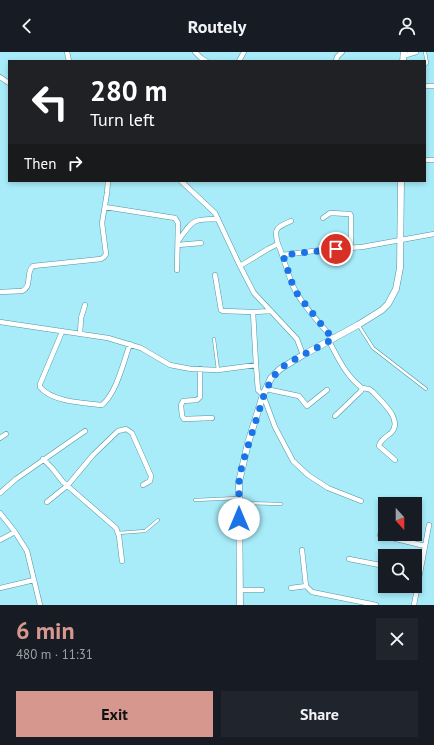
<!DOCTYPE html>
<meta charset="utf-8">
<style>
:root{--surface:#171b24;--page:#20242c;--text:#f1f3f6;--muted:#9ea1a6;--accent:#d5978e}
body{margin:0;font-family:"PT Sans",sans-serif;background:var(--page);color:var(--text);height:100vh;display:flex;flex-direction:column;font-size:15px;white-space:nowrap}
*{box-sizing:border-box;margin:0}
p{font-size:13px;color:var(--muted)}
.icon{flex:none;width:22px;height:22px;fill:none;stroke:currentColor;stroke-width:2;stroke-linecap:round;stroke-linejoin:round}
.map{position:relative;height:553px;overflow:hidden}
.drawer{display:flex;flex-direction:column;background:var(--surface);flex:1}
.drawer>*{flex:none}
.guide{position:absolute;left:8px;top:8px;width:418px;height:122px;border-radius:0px;box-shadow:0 2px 6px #0003;background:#202124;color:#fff;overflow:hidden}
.needle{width:26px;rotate:159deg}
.controls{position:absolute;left:378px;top:445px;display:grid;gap:8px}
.controls a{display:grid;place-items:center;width:44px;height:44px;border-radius:0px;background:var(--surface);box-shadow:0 2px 6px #0003;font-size:20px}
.pin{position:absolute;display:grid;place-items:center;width:34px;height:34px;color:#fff;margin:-17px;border:2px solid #fff;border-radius:50%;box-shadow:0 1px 4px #0007}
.me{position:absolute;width:44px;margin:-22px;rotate:0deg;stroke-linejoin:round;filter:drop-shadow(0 0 3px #0008)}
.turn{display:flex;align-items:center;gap:14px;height:84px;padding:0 16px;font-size:18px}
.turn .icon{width:52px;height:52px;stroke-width:2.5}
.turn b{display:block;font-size:28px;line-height:34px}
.then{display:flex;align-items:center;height:38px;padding:0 16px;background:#0003;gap:8px;font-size:15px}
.round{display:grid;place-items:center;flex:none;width:42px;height:42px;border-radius:0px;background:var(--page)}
.head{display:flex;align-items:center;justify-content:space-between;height:68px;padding:0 16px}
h1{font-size:24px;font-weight:600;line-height:30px;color:var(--accent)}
.action{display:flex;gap:8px;margin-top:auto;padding:8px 16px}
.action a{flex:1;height:46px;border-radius:0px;background:var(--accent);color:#111;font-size:16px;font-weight:600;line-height:46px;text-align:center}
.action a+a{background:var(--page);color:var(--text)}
header{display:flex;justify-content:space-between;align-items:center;height:52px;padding:0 16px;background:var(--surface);font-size:18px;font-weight:600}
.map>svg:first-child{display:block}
</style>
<header><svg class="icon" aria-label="back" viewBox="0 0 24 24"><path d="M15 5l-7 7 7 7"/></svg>Routely<svg class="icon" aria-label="person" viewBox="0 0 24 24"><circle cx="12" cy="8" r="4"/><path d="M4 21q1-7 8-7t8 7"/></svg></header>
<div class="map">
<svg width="434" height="553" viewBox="0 0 434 553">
<rect width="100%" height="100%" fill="#a8ecfa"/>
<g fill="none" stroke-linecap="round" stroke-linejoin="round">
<g stroke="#5194a1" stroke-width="3.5">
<path id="service" d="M425 13 427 11 425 0
M359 274 373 296 426 337
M214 287 218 318
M195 448 238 446
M239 451 281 452
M118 481 145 479 158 468"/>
</g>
<g stroke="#5194a1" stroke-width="5.5">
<path id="minor" d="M67 0 69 9
M195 0 201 6 206 9
M403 4 416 0
M239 9 244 0
M336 9 337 5 342 0
M0 25 9 31
M425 34H434
M425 108H434
M181 129 215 161 240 214 254 241 297 287 303 303
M105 155 175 166 178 171 177 218
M323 166 330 161 350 162 351 164V196
M178 189C193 168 192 167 218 167
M278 192C273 176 277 175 291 169
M178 193 201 191
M283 203 321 198 362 195 434 182
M240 214 268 197 278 192C284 206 287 220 293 234 302 253 319 270 333 287
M215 223 221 258 223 259 253 260 271 259
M0 240 22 239C33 234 25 221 33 214L101 207 104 205 106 202 102 171 107 141 108 129
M253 260 256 313 258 338 263 343 275 375 293 409 308 423 328 436 361 449
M0 270 108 286 141 296 170 313 191 317 218 318 256 313
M62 280 40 332V335C52 350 84 351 102 353 117 340 123 311 130 292
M80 282 81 266 85 253
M329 289C338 306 346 324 362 336L361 339 335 364
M200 317V345L197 348 183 349 181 353 182 364 184 367 212 366
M362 336 369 337 373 340C381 349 404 368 391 381 386 385 380 388 379 394L395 408
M266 337 299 344 307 354 327 338
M0 386 6 382
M43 407 52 416 63 430 116 476 119 484 122 509
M0 441 16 427 85 379
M47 450 68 433 93 403 118 379 126 377 132 381 151 424 150 429 143 433
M0 461 15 480 27 499 40 553
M380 483 425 494
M0 488 15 480
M302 498 306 534 312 540 376 553
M349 507 385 514
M0 536 34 528
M291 536 306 534
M241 538H262
M414 553 429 473"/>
</g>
<g stroke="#5194a1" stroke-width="7">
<path id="tertiary" d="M403 9 404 0
M240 553 239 430 248 391 263 343 271 326 280 317 303 303 358 273 382 258 388 252 396 237 400 216 401 129"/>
</g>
<use href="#service" stroke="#fff" stroke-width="2.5"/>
<use href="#minor" stroke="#fff" stroke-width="4.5"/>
<use href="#tertiary" stroke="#fff" stroke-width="6"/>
</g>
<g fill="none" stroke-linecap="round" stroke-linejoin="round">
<path stroke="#1a73e8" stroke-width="7" stroke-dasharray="0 12.6" d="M239 467V430L242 413 264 343 272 326 280 317 288 311 333 287 298 243 293 234 283 203 336 197"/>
</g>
</svg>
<div class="controls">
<a><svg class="needle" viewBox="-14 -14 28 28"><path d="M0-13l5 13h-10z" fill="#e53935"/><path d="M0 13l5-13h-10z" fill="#9ea1a6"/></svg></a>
<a><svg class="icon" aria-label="search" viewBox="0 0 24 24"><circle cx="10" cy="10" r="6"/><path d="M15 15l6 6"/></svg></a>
</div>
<div class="pin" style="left:336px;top:197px;background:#d93025"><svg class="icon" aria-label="arrive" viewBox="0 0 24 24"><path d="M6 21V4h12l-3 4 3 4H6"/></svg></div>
<svg class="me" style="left:239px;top:467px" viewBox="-20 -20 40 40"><circle r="19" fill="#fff"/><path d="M0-13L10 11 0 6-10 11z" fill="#1a73e8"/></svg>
<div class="guide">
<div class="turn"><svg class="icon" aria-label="left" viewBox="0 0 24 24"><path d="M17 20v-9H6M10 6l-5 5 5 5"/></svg><div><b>280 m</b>Turn left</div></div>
<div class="then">Then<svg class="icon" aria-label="right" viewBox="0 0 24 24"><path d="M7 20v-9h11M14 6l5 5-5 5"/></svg></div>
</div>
</div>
<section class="drawer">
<div class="head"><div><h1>6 min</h1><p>480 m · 11:31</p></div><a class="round"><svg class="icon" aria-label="close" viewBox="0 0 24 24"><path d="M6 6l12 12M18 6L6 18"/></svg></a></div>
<div class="action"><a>Exit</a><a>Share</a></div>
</section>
